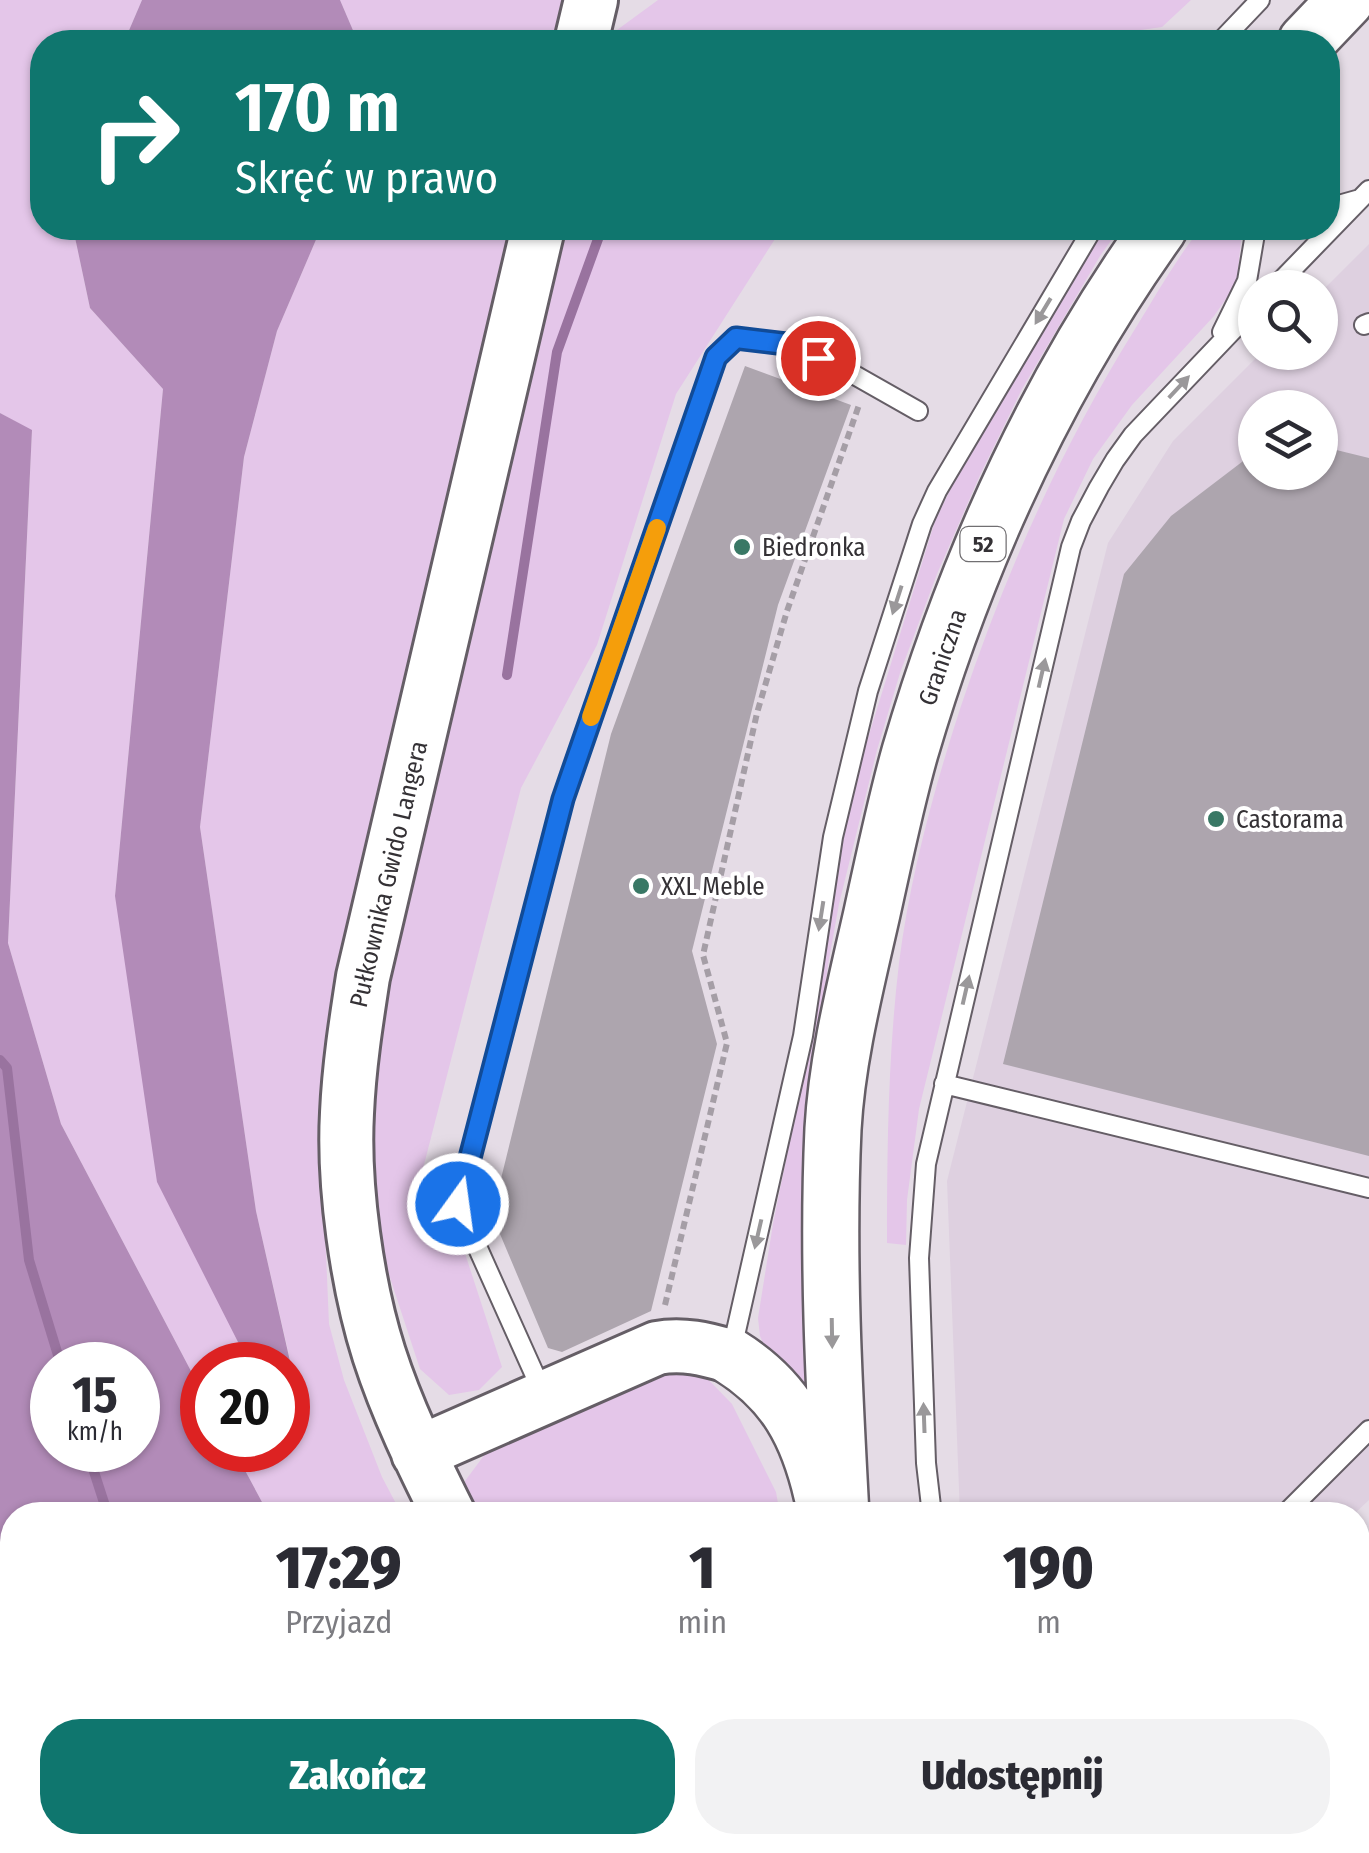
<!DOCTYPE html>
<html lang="pl">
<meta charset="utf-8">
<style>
:root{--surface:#fff;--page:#f2f2f3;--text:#2b2b33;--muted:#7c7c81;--accent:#0f766e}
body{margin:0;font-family:"Fira Sans Condensed",sans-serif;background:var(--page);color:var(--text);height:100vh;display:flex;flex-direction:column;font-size:38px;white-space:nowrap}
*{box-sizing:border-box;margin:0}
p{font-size:32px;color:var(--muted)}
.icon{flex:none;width:55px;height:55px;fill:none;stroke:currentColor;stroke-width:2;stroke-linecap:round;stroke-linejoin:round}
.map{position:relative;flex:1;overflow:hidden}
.details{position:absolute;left:0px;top:1502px;width:1370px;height:352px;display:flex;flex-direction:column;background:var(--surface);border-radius:40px 40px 0 0;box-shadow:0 2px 8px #0004}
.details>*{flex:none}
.hud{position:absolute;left:30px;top:30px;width:1310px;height:210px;border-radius:40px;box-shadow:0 2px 8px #0004;background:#0f766e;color:#fff;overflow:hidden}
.fabs{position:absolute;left:1238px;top:270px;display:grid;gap:20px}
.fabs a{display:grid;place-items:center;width:100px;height:100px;border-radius:50%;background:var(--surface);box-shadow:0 2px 8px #0004;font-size:50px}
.speed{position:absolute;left:30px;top:1342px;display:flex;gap:20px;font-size:50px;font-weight:700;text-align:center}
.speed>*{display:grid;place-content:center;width:130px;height:130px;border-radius:50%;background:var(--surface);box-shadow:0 2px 8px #0004;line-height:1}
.speed small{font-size:25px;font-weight:400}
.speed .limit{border:15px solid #d22;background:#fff;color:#111}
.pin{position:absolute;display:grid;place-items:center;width:85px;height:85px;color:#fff;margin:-42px;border:5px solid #fff;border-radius:50%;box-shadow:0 2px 10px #0007}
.me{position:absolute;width:110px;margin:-55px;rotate:14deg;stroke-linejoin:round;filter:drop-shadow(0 0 8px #0008)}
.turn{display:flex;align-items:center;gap:35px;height:210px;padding:0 40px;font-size:45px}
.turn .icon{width:130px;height:130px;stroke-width:2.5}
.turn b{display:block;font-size:70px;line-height:85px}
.eta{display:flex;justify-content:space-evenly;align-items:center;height:170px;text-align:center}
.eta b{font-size:60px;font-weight:800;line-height:70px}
.cta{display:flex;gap:20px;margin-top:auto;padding:20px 40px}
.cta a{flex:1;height:115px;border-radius:40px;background:var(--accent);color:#fff;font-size:40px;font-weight:800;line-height:115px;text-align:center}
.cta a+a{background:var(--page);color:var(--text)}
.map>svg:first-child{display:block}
</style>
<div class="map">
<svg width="1369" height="1853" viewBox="0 0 1369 1853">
<rect width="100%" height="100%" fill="#e5dce6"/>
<path fill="#ded0e0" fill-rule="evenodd" d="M1369 244V1500L1353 1515H960L947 1181 1108 543 1173 441 1261 353 1320 352V293ZM1255 408H1320V472H1255Z"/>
<path fill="#e4c6e9" d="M0 0H142L124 42H42V228H73L90 308 163 389 115 896 238 1342 265 1365H202V1392L61 1124 8 943 32 431 0 413Z
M340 0H569L559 42H358Z
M658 0H1191L1162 27 1056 42H605L606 38Z
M321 228H516L322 1160 329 1324 344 1380 382 1477 402 1515H269L234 1450H288V1384L297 1390 256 1211 200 827 244 457 277 331Z
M558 228H782L676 394 597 645 521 788 418 1188 446 1195 502 1367 479 1390 449 1395 420 1369 376 1235 371 1103 396 916Z
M1104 228H1120L1100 256 1022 389 980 475 937 574 900 673 877 750 839 904 828 965 819 1046 808 1403 767 1352 760 1336 758 1318 773 1224 807 1056 825 936 842 843 864 751 935 521 957 476Z
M1201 228H1242L1237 283 1214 316 1132 405 1093 459 1064 519 919 1109 907 1200 906 1245 887 1243C887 1150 888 1056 899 963 910 876 934 789 961 706 1005 574 1061 448 1135 329 1156 295 1176 259 1201 228Z
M669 1367 701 1372 732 1404 776 1492 780 1515H467L465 1481 494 1442Z
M418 1843H571L577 1853H422Z
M630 1843H712L714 1853H636Z"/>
<path fill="#b28bb8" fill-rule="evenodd" d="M142 0H340L358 42H124Z
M73 228H321L277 331 244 457 200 827 256 1211 297 1392 288 1384V1365H265L238 1342 157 1182 115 896 163 389 90 308Z
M0 413 32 430 8 943 61 1124 202 1392V1450H234L269 1515H12V1842H418L422 1853H0ZM52 1365H138V1450H52Z"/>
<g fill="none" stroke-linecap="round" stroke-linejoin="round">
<path stroke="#99739f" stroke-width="10" d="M507 675 557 352 602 228
M0 1060 7 1068 29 1260 61 1365
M87 1450 108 1515
M153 1853 154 1842"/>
</g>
<path fill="#ada5ae" d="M745 366 851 405 778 605 692 951 717 1044 651 1311 562 1352 548 1348 492 1215 611 734Z
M1320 446 1369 458V1156L1003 1064 1124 574 1171 516 1255 452V472H1320Z"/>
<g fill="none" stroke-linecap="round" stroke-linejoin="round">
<g stroke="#655e66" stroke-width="22">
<path id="lane" d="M1220 42 1260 0
M1328 208 1360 199
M1274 288 1369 190
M1364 325 1369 323
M1222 332 1247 281 1256 228
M944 1084 1369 1188
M731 1353 803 1036 833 837 868 691 922 524 937 491 1093 228
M542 1391 458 1204 563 799 716 357 736 338 786 344 851 373 918 411
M932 1515 926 1463 919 1258 926 1164 1071 547 1081 521 1099 487 1115 460 1133 435 1255 307
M1284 1515 1369 1430
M963 1842 964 1853
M1032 1842 1033 1853"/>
</g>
<g stroke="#655e66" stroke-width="58">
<path id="secondary" d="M581 42 591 0
M418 1453 657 1348C683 1343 705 1349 730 1356
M449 1515C423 1463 397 1410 379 1354 357 1285 343 1186 347 1113 349 1067 356 1022 363 977L538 228
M614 1842 619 1853"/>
</g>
<g stroke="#655e66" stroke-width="60">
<path id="highway" d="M1306 42 1346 0
M730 1356C785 1390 808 1434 822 1495
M841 1515C834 1387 827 1258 833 1129 837 1057 856 984 872 913 884 859 895 805 910 752 965 565 1046 386 1159 228
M868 1842 869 1853
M910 1842 911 1853"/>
</g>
<path stroke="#a59ea6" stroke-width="6" stroke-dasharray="8 5" stroke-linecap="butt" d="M665 1305 727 1043 703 955 757 713 787 611 859 405"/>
<use href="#lane" stroke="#fff" stroke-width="18"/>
<use href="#secondary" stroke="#fff" stroke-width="52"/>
<use href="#highway" stroke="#fff" stroke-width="55"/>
</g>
<defs><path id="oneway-solid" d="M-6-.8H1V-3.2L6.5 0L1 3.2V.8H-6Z" transform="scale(2.5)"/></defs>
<g fill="#9a989a">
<use href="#oneway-solid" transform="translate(1043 311) rotate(121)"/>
<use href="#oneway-solid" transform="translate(1179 387) rotate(-47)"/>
<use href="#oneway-solid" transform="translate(897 600) rotate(108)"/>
<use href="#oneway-solid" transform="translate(1042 673) rotate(-77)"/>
<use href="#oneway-solid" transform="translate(821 916) rotate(99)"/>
<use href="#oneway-solid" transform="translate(966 990) rotate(-77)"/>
<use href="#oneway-solid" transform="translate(758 1234) rotate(103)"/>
<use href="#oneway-solid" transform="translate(832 1333) rotate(89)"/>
<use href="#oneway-solid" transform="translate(924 1418) rotate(-92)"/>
</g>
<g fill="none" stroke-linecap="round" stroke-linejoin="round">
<g stroke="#114b97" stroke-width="25">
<path id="route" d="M458 1204 563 799 716 357 736 338 786 344 818 358"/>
</g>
<use href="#route" stroke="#1a73e8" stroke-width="18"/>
<path stroke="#f59e0b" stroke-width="18" d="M591 717 657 528"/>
</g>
<g fill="#397865" stroke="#fff" stroke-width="4">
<circle cx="742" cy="547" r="10"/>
<circle cx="1216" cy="819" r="10"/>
<circle cx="641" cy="886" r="10"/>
</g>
<g text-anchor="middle" stroke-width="8" stroke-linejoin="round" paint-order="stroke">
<rect fill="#fff" stroke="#716f72" stroke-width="2.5" x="960.5" y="527" width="45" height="34" rx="8"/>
<g font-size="22" font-weight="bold" fill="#343135">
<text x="983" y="552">52</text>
</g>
<g font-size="25" fill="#343135" stroke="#fff" text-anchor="start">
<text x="762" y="556">Biedronka</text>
<text x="1236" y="828">Castorama</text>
<text x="661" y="895">XXL Meble</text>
</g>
<g font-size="25" fill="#343135" stroke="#fff">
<text transform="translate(942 657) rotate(-71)" y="9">Graniczna</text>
<text transform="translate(388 874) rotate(-77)" y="9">Pułkownika Gwido Langera</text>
</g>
</g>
</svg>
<div class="fabs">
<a><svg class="icon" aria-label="search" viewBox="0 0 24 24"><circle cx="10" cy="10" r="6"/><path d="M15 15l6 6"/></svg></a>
<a><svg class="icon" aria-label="layers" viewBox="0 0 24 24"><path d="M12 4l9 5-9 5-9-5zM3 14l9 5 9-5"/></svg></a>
</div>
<div class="speed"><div>15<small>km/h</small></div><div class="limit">20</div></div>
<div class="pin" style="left:818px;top:358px;background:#d93025"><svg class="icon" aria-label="arrive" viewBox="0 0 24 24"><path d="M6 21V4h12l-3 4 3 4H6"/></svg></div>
<svg class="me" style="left:458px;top:1204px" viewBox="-20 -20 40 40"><circle r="17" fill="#1a73e8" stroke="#fff" stroke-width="3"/><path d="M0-11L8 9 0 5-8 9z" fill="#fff"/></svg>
<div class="hud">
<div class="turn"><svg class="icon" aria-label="right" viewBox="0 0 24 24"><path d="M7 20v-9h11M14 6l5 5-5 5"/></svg><div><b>170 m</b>Skręć w prawo</div></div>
</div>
<section class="details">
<div class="eta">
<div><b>17:29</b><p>Przyjazd</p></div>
<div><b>1</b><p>min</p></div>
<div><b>190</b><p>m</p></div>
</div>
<div class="cta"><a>Zakończ</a><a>Udostępnij</a></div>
</section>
</div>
